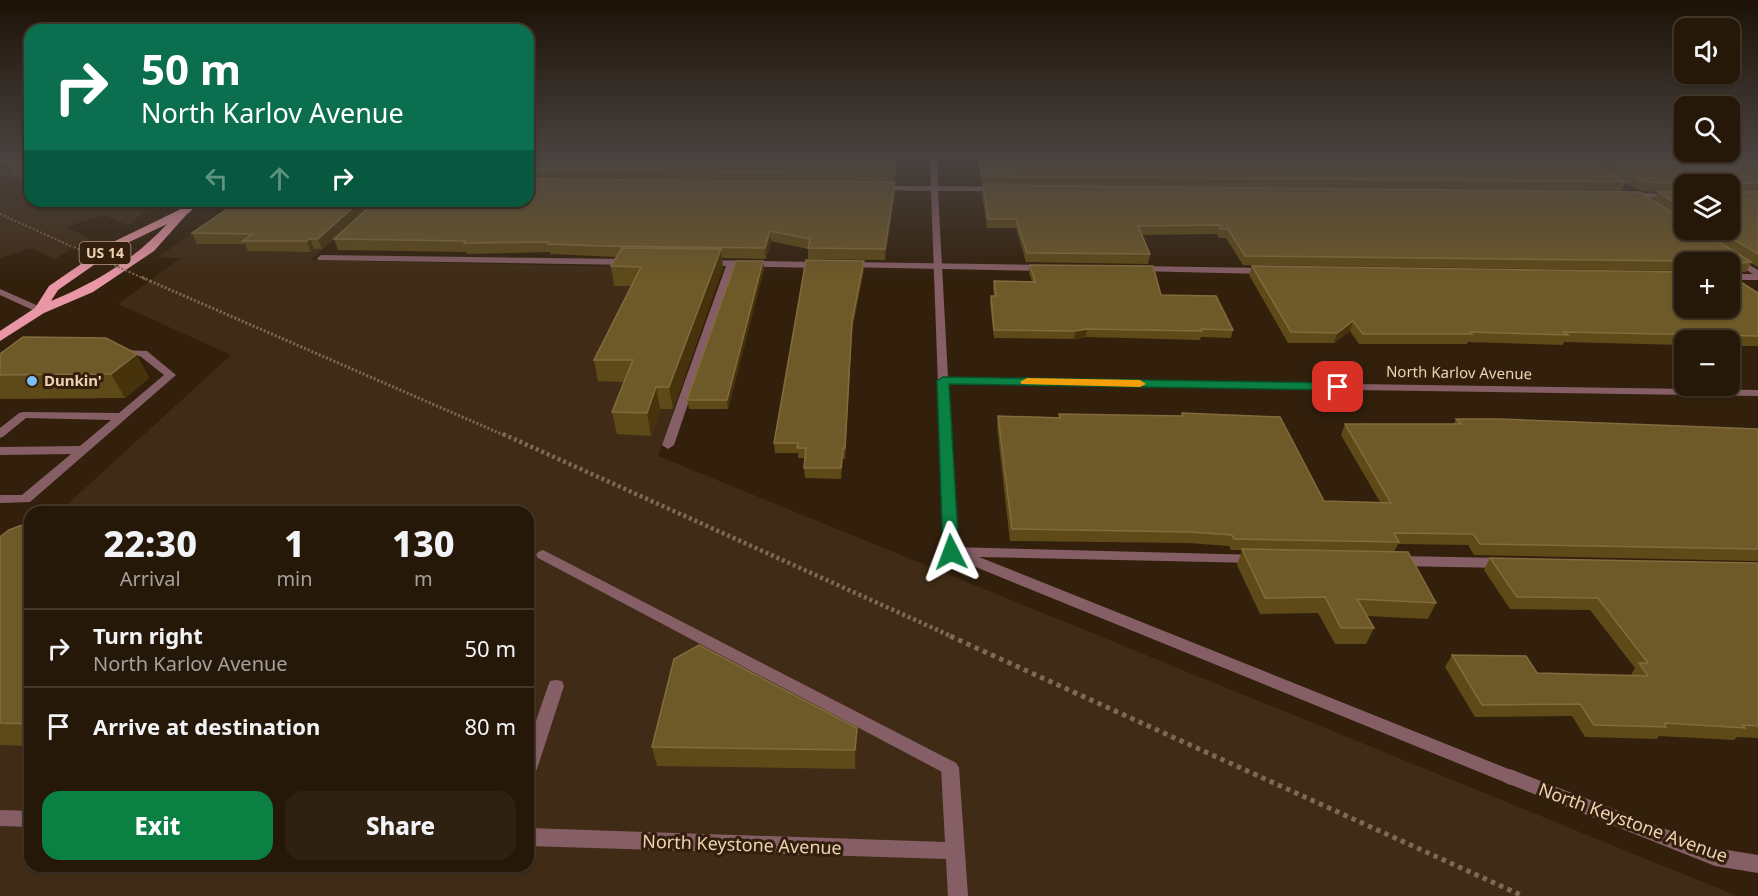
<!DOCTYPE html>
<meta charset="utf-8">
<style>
:root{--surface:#261809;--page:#2e2112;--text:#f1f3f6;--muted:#a4a09c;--line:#42372a;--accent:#0b8043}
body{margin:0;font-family:"Noto Sans",sans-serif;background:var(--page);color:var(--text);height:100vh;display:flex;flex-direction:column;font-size:22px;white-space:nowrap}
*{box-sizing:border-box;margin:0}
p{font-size:20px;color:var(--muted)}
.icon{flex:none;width:33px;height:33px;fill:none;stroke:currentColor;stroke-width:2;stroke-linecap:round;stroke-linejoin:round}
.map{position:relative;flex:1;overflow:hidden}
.side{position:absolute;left:24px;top:506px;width:510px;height:366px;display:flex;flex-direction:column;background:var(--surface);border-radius:18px;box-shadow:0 2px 4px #0004,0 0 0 2px var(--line)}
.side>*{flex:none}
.top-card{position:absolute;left:24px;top:24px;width:510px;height:183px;border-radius:18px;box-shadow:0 2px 4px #0004,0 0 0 2px var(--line);background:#0b6e4f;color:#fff;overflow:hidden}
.tools{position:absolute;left:1674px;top:18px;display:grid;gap:12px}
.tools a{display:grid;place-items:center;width:66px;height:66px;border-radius:12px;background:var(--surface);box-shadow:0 2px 4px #0004,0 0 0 2px var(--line);font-size:30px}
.pin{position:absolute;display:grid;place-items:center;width:51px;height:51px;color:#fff;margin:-26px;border-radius:12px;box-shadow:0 3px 9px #0006}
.me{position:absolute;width:66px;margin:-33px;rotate:357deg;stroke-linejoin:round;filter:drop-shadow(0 0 4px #0008)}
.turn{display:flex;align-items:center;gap:21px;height:126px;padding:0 18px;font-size:27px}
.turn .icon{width:78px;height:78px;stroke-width:2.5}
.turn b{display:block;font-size:42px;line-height:51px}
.lanes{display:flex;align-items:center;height:57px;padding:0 18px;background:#0003;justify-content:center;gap:30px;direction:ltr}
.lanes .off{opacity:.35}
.eta{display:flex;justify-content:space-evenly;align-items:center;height:102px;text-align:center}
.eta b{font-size:36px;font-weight:800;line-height:42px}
.primary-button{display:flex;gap:12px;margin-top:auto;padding:12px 18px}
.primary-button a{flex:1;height:69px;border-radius:18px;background:var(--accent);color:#fff;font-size:24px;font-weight:800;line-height:69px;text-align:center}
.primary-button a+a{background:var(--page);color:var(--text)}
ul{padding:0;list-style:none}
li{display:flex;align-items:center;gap:18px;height:78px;padding:0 18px;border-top:2px solid var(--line)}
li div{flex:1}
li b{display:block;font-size:22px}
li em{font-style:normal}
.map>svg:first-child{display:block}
</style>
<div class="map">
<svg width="1758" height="896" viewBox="0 0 1758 896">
<rect width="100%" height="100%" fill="#32200c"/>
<path fill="#402c16" d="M0 156H30V201H159L128 225 104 215 66 227 89 238 55 259 30 248 0 258Z
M239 201H376L311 260 722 269 658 456 1737 896H0V567L30 539V866H528V512L60 511 231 355 118 304 181 258 158 257Z"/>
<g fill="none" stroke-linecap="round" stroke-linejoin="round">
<path stroke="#806951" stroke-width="2" stroke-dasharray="2 2" stroke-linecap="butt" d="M0 214 73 247"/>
<path stroke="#806951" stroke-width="3" stroke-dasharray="2 2" stroke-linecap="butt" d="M150 281 506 436"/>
<path stroke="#806951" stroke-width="4.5" stroke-dasharray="3 3" stroke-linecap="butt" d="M503 434 953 637"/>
<path stroke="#806951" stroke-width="5" stroke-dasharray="4.5 4.5" stroke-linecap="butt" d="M950 636 1523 896"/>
<path fill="#865e66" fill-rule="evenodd" d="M321 255 629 259 633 262 629 265 318 260 317 258Z
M706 260 821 262 825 265 821 268 735 266 674 445 668 449 662 445 726 266 703 265 702 263Z
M847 262 1043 265 1048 268 1043 271 844 267V263Z
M1138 266 1265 268 1270 271 1265 274 1135 271V267Z
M1730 274H1758V280H1730Z
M0 289 43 308 45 310 43 312H37L0 295Z
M120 350 147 351 176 375 30 502 0 503V495H22L71 454 0 455V447L80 446 111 420 26 418 4 436 0 438V428L19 413 23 412 119 413 164 375 140 356 116 355 115 353Z
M951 547 1260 555 1262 558 1260 561 1255 563 979 557 1516 772 1519 777 1516 782 1510 785 1504 782 946 555 944 552 946 549Z
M543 550 956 763 959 768 956 773 950 776 944 773 538 558 536 555 538 552Z
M1399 556 1504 558 1509 560 1511 563 1509 566 1504 568 1399 566 1394 564 1392 561 1394 558Z
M556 680 562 681 564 686 537 769 534 774 528 777V744L548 686 550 681Z"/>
<path fill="#865e66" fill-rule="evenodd" d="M929 156H937L938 186 998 187 1002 189 998 191H938L948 378 1758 390V396L949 384 958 552 956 555H946L944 552 931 191 880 190 876 188 880 186H931Z
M1627 193 1684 194V198L1630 197 1626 195Z
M1736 257 1758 270V277L1733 262V258Z
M950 760 956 763 959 768 968 896H948L946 859 528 846V828L945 842 941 768 944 763Z
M1510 769 1715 848 1758 855V873L1715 866 1504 782 1501 777 1504 772Z
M0 810 30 811V827L0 826Z"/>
<path fill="#e997a7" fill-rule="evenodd" d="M192 201H203L187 214 154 251 93 292 44 313 0 341V331L35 308 49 286 113 242 179 210ZM167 224C135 259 95 283 51 301L58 290 121 246Z"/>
<path stroke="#806951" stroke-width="2" stroke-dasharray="2 2" stroke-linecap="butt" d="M74 247 145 279"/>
<path stroke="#806951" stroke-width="3" stroke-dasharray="2 2" stroke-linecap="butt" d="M142 277 150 281"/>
</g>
<path fill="#5e4a18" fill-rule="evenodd" d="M0 156H30V183L13 176 7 177 0 174Z
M528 156H895V192L885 260 808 259V249L771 241 766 259 722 258 723 268 673 409H660L651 436 617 434 612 412 624 382 598 381 594 360 631 286H614L611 266 617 257 550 254V252L467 254 466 252 338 250 334 239 528 201Z
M978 156H1758V267L1751 263 1746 272 1730 273V262H1684V271L1243 265 1226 238H1219L1217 234 1142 235 1150 254 1148 264 1026 262 1016 228H987L982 194 983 185 1654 200 1658 192H1661L1640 191 1596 163 1625 182 1621 191 981 184ZM1684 184H1730V230H1684Z
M74 201H134L132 202H101L91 208Z
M239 201H375L322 249H314L311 252 248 251 245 244H197L192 233Z
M763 261 764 269 728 409H689L687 400Z
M864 261V270L852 331 845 459H843L841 479 805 478 804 468 805 458H798V453H775L774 443Z
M1030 265 1161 295 1233 330 1231 338 1201 337 1200 340 1086 337 1074 339 994 338 990 304 991 296H994L993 289 994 281 1032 282 1029 272Z
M1252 266 1758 293V346H1730V340H1684V345L1564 342 1563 345 1468 342 1467 344H1359L1350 331 1334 343H1288L1249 275Z
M0 354 149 378 125 398 0 399Z
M1182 413 1324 501 1380 502 1341 435 1345 424H1454L1456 419 1758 429V561L1474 555 1468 545 1398 544 1394 552 1436 603 1428 619 1367 616 1374 628 1366 644H1335L1318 613 1260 614 1237 565 1242 550H1231L1229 546 1188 543 1010 541 997 427 998 416 1059 417V414L1181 416Z
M30 522V746L0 745V537Z
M1490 558 1758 563V738L1737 737 1734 740 1659 736 1657 739 1585 737 1572 716 1475 717 1445 667 1452 655 1537 673 1631 675 1635 668 1590 610 1510 609 1484 570Z
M857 728V746L855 769 657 766 652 747Z"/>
<path fill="#46330c" d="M6 163 13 176 7 177 0 165V164Z
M895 182V192L885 260V249Z
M87 201H100L101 202 91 208Z
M360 201H375L322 249 318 239Z
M770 231 771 241 766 259 765 248Z
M310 239 314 249 311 252 307 241Z
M721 249 723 268 673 409 669 387Z
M763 261 764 269 728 409 727 400Z
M864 261V270L852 331 845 459V448L852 322Z
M1353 321 1350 331 1334 343 1337 333Z
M1087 329 1086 337 1074 339 1075 331Z
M137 354 149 378 125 398 111 374Z
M656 387 660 409 651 436 647 413Z
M843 448V459L841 479V468Z
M857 728V746L855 769V750Z"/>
<path fill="#6e5928" stroke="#826c3e" stroke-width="1.5" d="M0 156H30V172L6 163 0 164Z
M528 156H895V174L528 170Z
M979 156H1586L1625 182 982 176Z
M1602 156H1758V183L1733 184 1735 192H1758V254L1718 230H1730V184H1690L1644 182Z
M528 179 895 182 885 249 808 248 810 239 770 231 765 248 600 246 548 244 549 242 464 243 465 241 334 239 376 201H528Z
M983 185 1640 192 1684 220V230H1700L1751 262 1730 264V262H1690L1689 261 1245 256 1228 229H1221L1219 225 1138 226 1150 254 1027 253 1016 219H988Z
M1658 192H1684V209Z
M239 201H360L318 239H310L307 241H243L252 234 192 233Z
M622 248 721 249 669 387H656L647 413 612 412 633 360H594L641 267 611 266Z
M806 260 864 261 852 322 845 448H843L841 468H804L806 448H797L798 443H774Z
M736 261H763L727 400H687Z
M1030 265 1153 266 1161 295 1216 296 1233 330 1201 329 1202 331 1087 329 1075 331 994 330 991 296H996L994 281 1035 282Z
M1252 266 1684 272V308H1730V275L1758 293V336L1564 332 1568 335 1470 332 1472 334H1363L1353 321 1337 333 1291 332Z
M23 337 106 338 137 354 111 374 0 375V354Z
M1182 413 1280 417 1324 501 1391 503 1345 424H1461L1456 419H1500L1758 429V549L1480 544 1473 534 1394 533 1399 542 1234 539 1232 535 1191 532 1012 529 998 416 1060 418 1059 414 1183 416Z
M30 522V724L0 723V537L9 530Z
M1242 549 1408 552 1436 603 1357 599 1374 628H1341L1325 597 1265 598Z
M1490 558 1758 563V726L1743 725 1745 728 1664 723 1666 727 1594 725 1580 704 1482 705 1452 655 1526 656 1537 673 1648 676 1639 663H1648L1598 598 1517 597Z
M699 645 857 728 855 750 652 747 674 659Z"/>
<linearGradient id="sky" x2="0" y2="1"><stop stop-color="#1c1207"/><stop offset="0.56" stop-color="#494240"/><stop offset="1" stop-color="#494240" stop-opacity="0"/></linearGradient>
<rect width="1758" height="281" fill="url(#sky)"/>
<path fill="#0b8043" stroke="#07532c" stroke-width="1.5" d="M943 377 1338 383 1344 387 1338 390 949 384 959 552 956 556H945L943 552 937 381Z"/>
<path fill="#f59e0b" d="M1027 378 1140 380 1146 384 1140 387 1022 384 1020 382Z"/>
<circle fill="#7cbef9" stroke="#32200c" stroke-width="2" cx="32" cy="381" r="6"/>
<g text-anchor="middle" stroke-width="6" stroke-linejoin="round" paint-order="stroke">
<rect fill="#32200c" stroke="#b69c81" stroke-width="1.5" x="79.5" y="242" width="51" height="22" rx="4.5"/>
<g font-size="14" font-weight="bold" fill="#efd1b3">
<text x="105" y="258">US 14</text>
</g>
<g font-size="15" fill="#efd1b3" stroke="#32200c">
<text transform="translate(1459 373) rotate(1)" y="5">North Karlov Avenue</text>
</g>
<g font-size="15" font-weight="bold" fill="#efd1b3" stroke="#32200c" text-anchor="start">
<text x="44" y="386">Dunkin'</text>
</g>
<g font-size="18" fill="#efd1b3" stroke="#32200c">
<text transform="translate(1633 823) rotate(20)" y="6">North Keystone Avenue</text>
<text transform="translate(742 845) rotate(2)" y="6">North Keystone Avenue</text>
</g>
</g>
</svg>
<div class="tools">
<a><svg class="icon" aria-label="sound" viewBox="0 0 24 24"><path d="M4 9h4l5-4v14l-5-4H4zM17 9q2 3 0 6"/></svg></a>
<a><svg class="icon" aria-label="search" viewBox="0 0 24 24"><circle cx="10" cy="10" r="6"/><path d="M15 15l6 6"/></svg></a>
<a><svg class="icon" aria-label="layers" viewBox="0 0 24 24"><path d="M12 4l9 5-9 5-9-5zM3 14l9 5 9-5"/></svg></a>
<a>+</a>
<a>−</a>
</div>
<div class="pin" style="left:1338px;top:387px;background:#d93025"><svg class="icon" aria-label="arrive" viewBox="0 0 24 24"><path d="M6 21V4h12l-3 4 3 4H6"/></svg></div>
<svg class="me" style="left:951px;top:552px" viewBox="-20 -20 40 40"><path d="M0-17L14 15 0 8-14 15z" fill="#0b8043" stroke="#fff" stroke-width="4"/></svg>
<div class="top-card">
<div class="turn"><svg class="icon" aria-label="right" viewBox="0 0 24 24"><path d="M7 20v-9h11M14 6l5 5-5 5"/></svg><div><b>50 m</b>North Karlov Avenue</div></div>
<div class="lanes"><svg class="icon off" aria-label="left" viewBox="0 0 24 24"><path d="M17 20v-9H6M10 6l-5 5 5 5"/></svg><svg class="icon off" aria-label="ahead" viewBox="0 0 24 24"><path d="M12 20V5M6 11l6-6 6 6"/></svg><svg class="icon" aria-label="right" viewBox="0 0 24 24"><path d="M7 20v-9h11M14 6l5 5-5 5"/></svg></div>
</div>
<section class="side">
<div class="eta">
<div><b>22:30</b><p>Arrival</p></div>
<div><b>1</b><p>min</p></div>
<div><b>130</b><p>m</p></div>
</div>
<ul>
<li><svg class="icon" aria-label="right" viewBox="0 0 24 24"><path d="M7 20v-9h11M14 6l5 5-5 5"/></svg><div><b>Turn right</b><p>North Karlov Avenue</p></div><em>50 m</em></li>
<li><svg class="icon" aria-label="arrive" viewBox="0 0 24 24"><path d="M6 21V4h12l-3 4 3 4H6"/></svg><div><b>Arrive at destination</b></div><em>80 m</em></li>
</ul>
<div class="primary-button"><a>Exit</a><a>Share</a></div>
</section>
</div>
